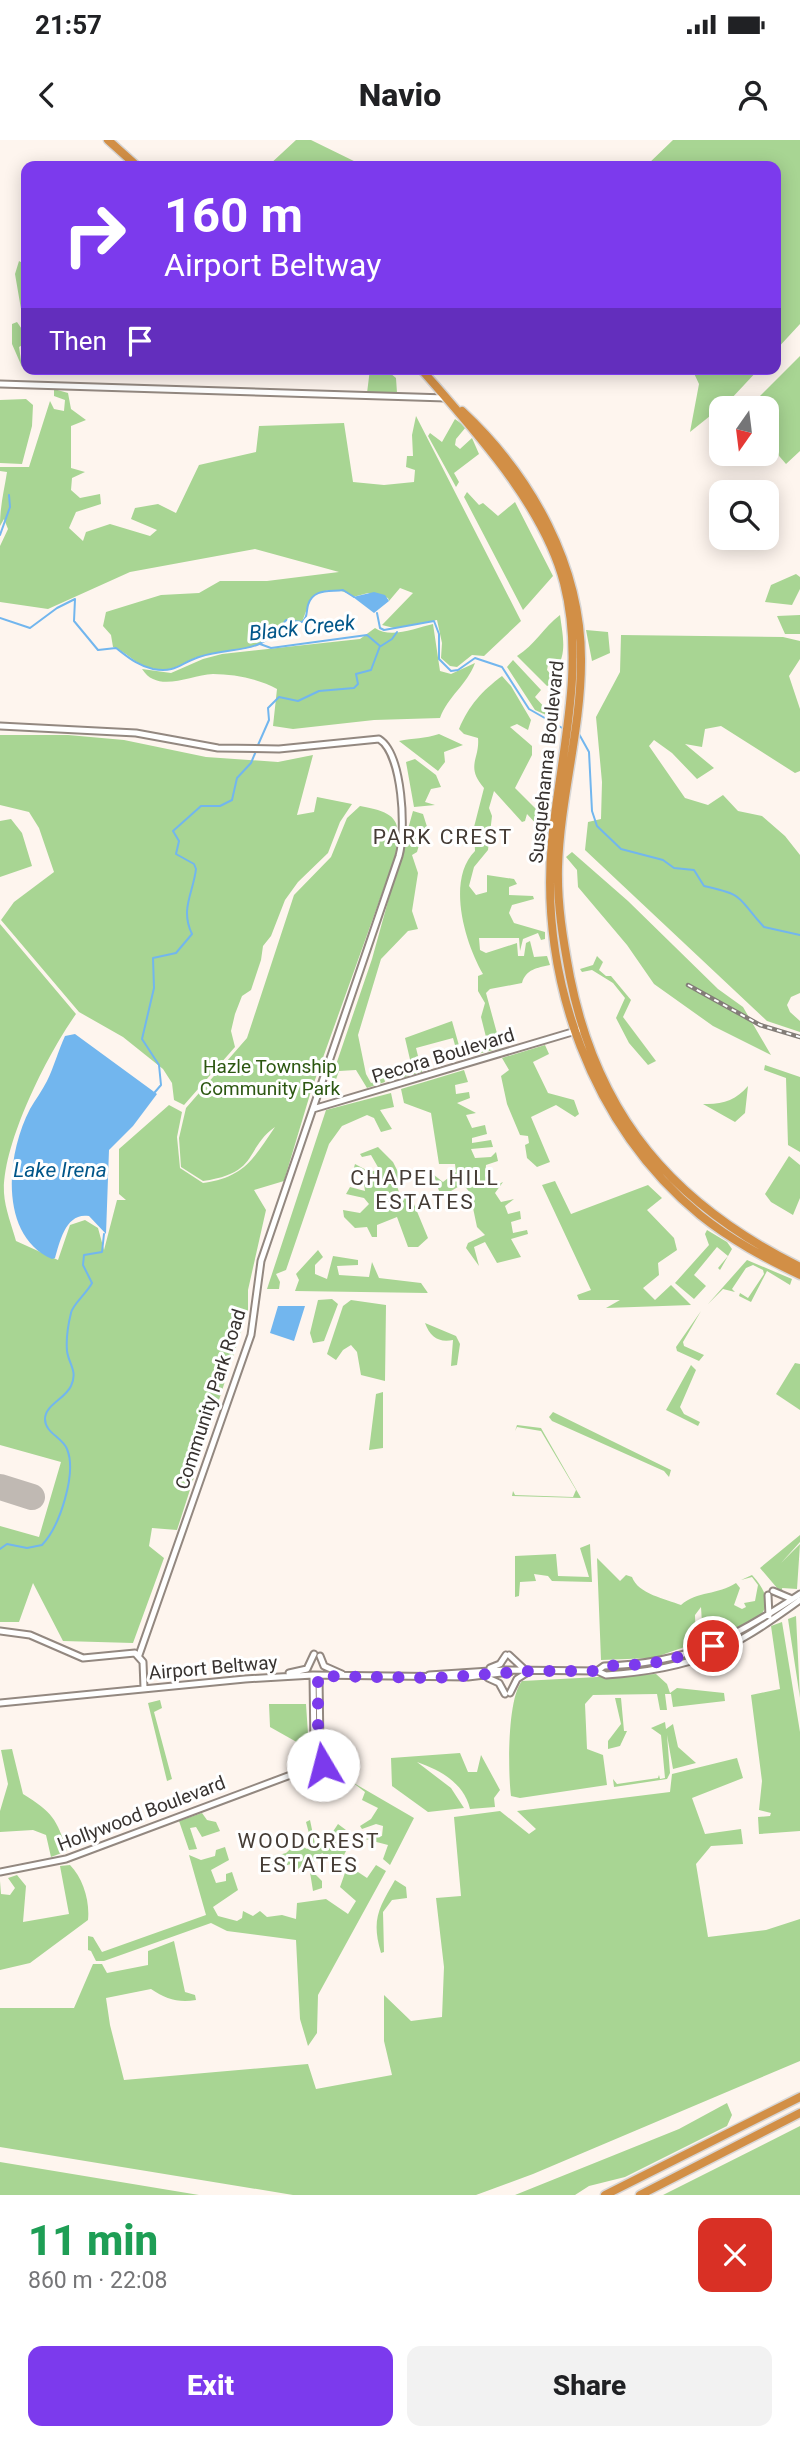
<!DOCTYPE html>
<meta charset="utf-8">
<style>
:root{--surface:#fff;--page:#f2f2f2;--text:#202124;--muted:#757577;--accent:#7c3aed}
body{margin:0;font-family:Roboto,sans-serif;background:var(--page);color:var(--text);height:100vh;display:flex;flex-direction:column;font-size:26px;white-space:nowrap}
*{box-sizing:border-box;margin:0}
p{font-size:23px;color:var(--muted)}
.icon{flex:none;width:38px;height:38px;fill:none;stroke:currentColor;stroke-width:2;stroke-linecap:round;stroke-linejoin:round}
.map{position:relative;height:2055px;overflow:hidden}
.drawer{display:flex;flex-direction:column;background:var(--surface);flex:1}
.drawer>*{flex:none}
.hud{position:absolute;left:21px;top:21px;width:760px;height:214px;border-radius:14px;box-shadow:0 4px 18px #0003;background:#7c3aed;color:#fff;overflow:hidden}
.needle{width:46px;rotate:194deg}
.buttons{position:absolute;left:709px;top:256px;display:grid;gap:14px}
.buttons a{display:grid;place-items:center;width:70px;height:70px;border-radius:14px;background:var(--surface);box-shadow:0 4px 18px #0003;font-size:35px}
.pin{position:absolute;display:grid;place-items:center;width:60px;height:60px;color:#fff;margin:-30px;border:4px solid #fff;border-radius:50%;box-shadow:0 2px 7px #0007}
.me{position:absolute;width:77px;margin:-38px;rotate:352deg;stroke-linejoin:round;filter:drop-shadow(0 0 5px #0008)}
.turn{display:flex;align-items:center;gap:24px;height:147px;padding:0 28px;font-size:32px}
.turn .icon{width:91px;height:91px;stroke-width:2.5}
.turn b{display:block;font-size:49px;line-height:60px}
.then{display:flex;align-items:center;height:66px;padding:0 28px;background:#0003;gap:14px;font-size:26px}
.round{display:grid;place-items:center;flex:none;width:74px;height:74px;border-radius:14px;background:var(--page)}
.head{display:flex;align-items:center;justify-content:space-between;height:119px;padding:0 28px}
h1{font-size:42px;font-weight:800;line-height:52px;color:#1e9e55}
.primary-button{display:flex;gap:14px;margin-top:auto;padding:14px 28px}
.primary-button a{flex:1;height:80px;border-radius:14px;background:var(--accent);color:#fff;font-size:28px;font-weight:800;line-height:80px;text-align:center}
.primary-button a+a{background:var(--page);color:var(--text)}
.status{display:flex;justify-content:space-between;align-items:center;height:49px;padding:0 35px;background:var(--surface);direction:ltr}
.status svg{height:19px;fill:currentColor}
header{display:flex;justify-content:space-between;align-items:center;height:91px;padding:0 28px;background:var(--surface);font-size:32px;font-weight:800}
.map>svg:first-child{display:block}
</style>
<div class="status"><b>21:57</b><svg viewBox="0 0 49 12"><path d="M0 12V9h3v3zM5 12V6h3v6zM10 12V3h3v9zM15 12V0h3v12zM26 1h20v11H26zM47 4h2v5h-2z"/></svg></div>
<header><svg class="icon" aria-label="back" viewBox="0 0 24 24"><path d="M15 5l-7 7 7 7"/></svg>Navio<svg class="icon" aria-label="person" viewBox="0 0 24 24"><circle cx="12" cy="8" r="4"/><path d="M4 21q1-7 8-7t8 7"/></svg></header>
<div class="map">
<svg width="800" height="2055" viewBox="0 0 800 2055">
<rect width="100%" height="100%" fill="#fef5ee"/>
<path fill="#a8d593" d="M296 0H311L362 25 268 26Z
M673 0H800V184L775 211V26H646Z
M19 121 26 125V150L21 169 15 134Z
M17 182 26 195V203L19 207 22 227 12 204V184Z
M800 216V311L786 324 767 302 766 268H748Z
M370 229H385L396 238 397 253H367Z
M692 229H759L730 260 690 292 699 244Z
M54 249 68 253 71 269 86 280 71 286V328L85 332 72 338 71 350 80 358 100 354 101 364 76 372 69 388 83 401 86 392 110 384 150 396 157 390 131 379 135 368 158 364 176 373 199 325 256 312 259 286 344 283 353 342 384 345 414 342 415 330 406 327 407 316H413L412 295 416 276 521 481 484 516 472 515 457 527 450 526 441 518 442 503 437 480 394 488 382 485 413 453 400 448 389 461 388 458 368 453 353 457C341 447 323 448 311 458L302 482 286 480C262 516 238 506 201 516 182 521 178 532 155 529 137 527 129 513 113 507L111 495 103 486 106 472 161 455 199 453 220 441H267L339 432 255 409 130 432 48 469 0 462V406L8 389 4 379 0 386C0 366 4 351 7 332L0 331V327H29L50 261 54 269 64 271 65 260 54 256Z
M26 259 33 265 32 286 22 324 0 323V260Z
M455 279 466 287 456 299 455 305 460 309 472 298 479 314 454 333 459 342 456 347 428 296 430 293 442 302Z
M467 352 479 365 483 363 498 376 515 362 553 436 523 470 464 357Z
M796 434 800 437V449L792 465 765 462 771 445Z
M560 475C562 491 568 515 556 528L548 525 547 530 553 537 552 544 547 546 517 516C535 505 543 488 560 475Z
M800 475V494H785L777 476Z
M433 484 440 531 451 534 475 523C467 545 448 556 440 578L374 580 293 589 273 586 277 549C259 539 234 534 213 534 189 535 158 554 142 529L171 533 203 519 222 514 360 499 375 488C391 499 415 488 433 484Z
M586 490 608 492 610 513 592 521Z
M621 495 783 497 800 501V519L789 536 800 569V631L795 633 721 586 705 589 702 607 685 604 714 628 697 639 672 613 654 600 649 606 685 658 708 665 723 655 738 671 762 676 785 696 800 715V853L791 857 787 865 790 872 800 881V892L767 881 585 710 588 682 601 679 602 642 596 577 620 532Z
M513 520 541 550 535 557 546 569 553 568 555 579 535 570 507 527Z
M502 536 511 546 531 580 528 590 517 584 510 587 532 606V615L515 648 541 674 539 687 527 674 525 681 522 682 494 651 489 668 492 676 488 710 474 727 469 746 476 755 487 752V735L514 739 517 744 509 747V755L533 756 534 759 512 765 509 773 514 783 545 792V799L541 800 538 793 523 799 520 811 519 798H479L480 810 486 813 517 803 518 816H524L526 803 530 801 534 817 547 816 550 825C537 828 526 829 522 843L490 849 486 853 501 908 478 914 475 909 488 905 481 877 485 863 478 851V836L483 834C465 803 446 740 475 711L474 687 484 648C465 626 480 619 478 598L464 594 459 589C469 565 482 551 502 536Z
M439 594 463 605 444 612 445 622 438 631 399 601C413 598 425 599 439 594Z
M0 595H68L124 600 206 617 278 622 313 615 297 675 314 672 317 657 352 664 340 682 328 713 298 742 285 760 271 796 263 806 261 820 251 850 242 856 235 874 231 891 235 907 184 965 174 960 172 943 163 929 123 897 79 872 1 780 14 762 54 732 39 688 29 672 0 665Z
M415 619 436 635 441 647 431 649 425 662 435 665 414 667 406 622Z
M360 666C398 673 402 680 395 717L311 951 284 1041 254 1050 266 1070 248 1150V1170L177 1390 152 1388 149 1406 164 1418 133 1503 63 1501 33 1443 19 1482H0V1386L39 1397 61 1322 0 1305V784L76 874C47 915 2 1004 4 1053 5 1069 12 1086 16 1101L58 1120 70 1085 85 1080 98 1088 104 1110 117 1060H126L119 1054V1009L169 965 182 972 177 997 180 1028 203 1043C245 1037 253 1019 275 987 244 1009 260 1033 203 1041L181 1027 179 998 186 968 247 898 294 755 331 717 347 678Z
M413 671 423 674 429 693 421 698 417 712 412 715 418 733 412 771 418 789 408 791 381 819 358 895 366 934 371 943 384 938 385 942 367 948 356 930 339 931 334 945 338 952 335 956 325 957 372 819Z
M11 679 22 693 32 726 0 737V681Z
M572 712 628 761 718 849 743 867 771 915 713 886 654 844 627 805 578 747 577 730 566 717Z
M597 816 603 822 599 830 606 836H611L631 860 623 877 656 921 648 925 629 903 616 878 625 858 613 843 592 830 582 832 580 829 593 825Z
M452 881 462 916H458L453 898 416 908 422 932 401 938 400 933 412 928 405 898Z
M545 905 549 914 533 922 548 953 574 960 579 974 575 977 556 965 531 977 550 1022 537 1027 527 1018 525 1005 529 1003 528 996 520 995 507 964 501 936 509 930 502 918Z
M765 925 800 937V1012L788 1005 786 938 764 930Z
M464 930 468 942 455 945 456 954 469 952 470 958 457 963 476 973 466 975 472 988 485 985 487 994 472 998V1003L491 1000 493 1007 471 1009 475 1018 491 1017 496 1012 498 1021 486 1025 485 1036 492 1047 503 1042 495 1053 501 1062 514 1059 505 1066 508 1074 520 1071 521 1079 511 1082 513 1093 527 1090 528 1094 511 1099 521 1117 497 1123 485 1102 474 1107 479 1126 466 1108 468 1103 485 1095 477 1087 473 1068 463 1069 457 1062 471 1054 463 1044 451 1051H439L434 1035 443 1042 456 1032 455 1024H439L431 973 404 963 401 949Z
M748 946 745 973 735 982 703 964C722 965 736 960 748 946Z
M391 953 394 967 380 970 392 989 381 992 374 978 367 975 342 986 329 1004 286 1130 276 1134 280 1142 279 1149H267L326 970Z
M378 1007 393 1022 401 1038 414 1033 417 1036 397 1046 401 1058 411 1057 428 1098 418 1107H408L397 1077 377 1085V1097H372L367 1087 355 1088 344 1077 343 1070 360 1073 369 1064 364 1058 346 1054 350 1047 365 1051 363 1037 353 1031 355 1024 370 1032 379 1029 371 1015 362 1017 360 1014Z
M789 1016 800 1025V1058L793 1075 771 1062 765 1054Z
M555 1041 571 1074 648 1045 662 1058 647 1070 674 1098 677 1110 658 1123 659 1135 643 1148 655 1160 671 1145 691 1165 606 1168 620 1160H579L577 1155 591 1150 542 1045Z
M707 1090 727 1102 732 1109 720 1130 718 1128 728 1116 717 1107 694 1135 706 1146 694 1159 675 1143 709 1105 705 1094Z
M318 1110 323 1117 315 1125V1134L327 1139 333 1116 358 1120V1125L337 1126 339 1135 369 1137 372 1122 379 1138 421 1143 428 1153 295 1151 299 1140 296 1134Z
M747 1120 792 1139 790 1145 767 1131 751 1162 739 1156 740 1153 748 1158 764 1134 763 1130 753 1125 746 1128 732 1149 735 1152 723 1149 708 1164Z
M332 1159 338 1164 324 1201 313 1203 310 1193 318 1160Z
M351 1160 386 1165 385 1241 361 1235 357 1212 351 1205 343 1210 336 1220 327 1214 343 1166Z
M701 1171 683 1202 684 1206 704 1215 699 1221 677 1211 676 1207Z
M425 1183 456 1196 460 1204 457 1225 451 1226 453 1200C439 1203 430 1197 425 1183Z
M795 1223 800 1224V1270L776 1254Z
M691 1225 696 1230 680 1267 684 1274 700 1282 698 1286 666 1270Z
M383 1252V1308L369 1310 376 1254Z
M553 1272 671 1330 669 1337 664 1331 552 1281 549 1277Z
M517 1285 541 1288 581 1358 512 1356 513 1351 515 1355 573 1357 576 1350 541 1291 517 1287 515 1291Z
M800 1395V1402L781 1423 800 1404 797 1449 782 1448 783 1455 760 1428Z
M590 1404 592 1442 552 1441 548 1436 534 1434 536 1441 520 1442 519 1456 515 1457V1416L556 1414 558 1436 589 1437 580 1408Z
M597 1418 620 1441 626 1435 632 1437C638 1454 666 1459 681 1465 697 1451 718 1455 736 1443L740 1448 734 1465 742 1469 746 1467 744 1463 755 1461 758 1445 752 1437 741 1440 752 1435C791 1476 739 1493 703 1500L701 1467 695 1475 696 1503 653 1518 601 1520Z
M796 1476 800 1558 788 1479Z
M782 1482 800 1592V1691L759 1694 758 1677 770 1676 771 1673 759 1670 762 1641 751 1555 780 1549 771 1486Z
M656 1534 667 1544 670 1553 677 1548 724 1553 725 1561 673 1567 671 1554H665L667 1570H660L657 1554 593 1555 585 1564 587 1609 603 1615 607 1645 520 1658 511 1656C508 1633 507 1559 522 1541Z
M615 1558H621L624 1591H627L620 1606 608 1609V1601L621 1584Z
M160 1560 162 1568 154 1572 172 1639 167 1641 148 1563Z
M269 1564H306L309 1609 270 1587Z
M665 1582 666 1589 673 1584 678 1607 696 1623 673 1629 667 1595 670 1633 667 1639 614 1647 613 1639 617 1644 658 1638 659 1635 660 1639 665 1638 661 1595 651 1588Z
M12 1609 23 1654C52 1672 57 1679 67 1711L51 1717 46 1695 33 1690 0 1692V1671L8 1644 1 1610Z
M460 1613 468 1632H477L481 1615 500 1650 494 1658 495 1667 470 1669C464 1643 440 1630 417 1622L451 1648 464 1668 428 1672 392 1646 391 1618Z
M737 1618 743 1638 692 1658 705 1694 741 1689 743 1704 711 1706 696 1724 708 1797 766 1790 800 1779V1921L533 2034 476 2055H293L0 2007V1868H74L93 1824H102L107 1833 148 1825V1811L174 1801 185 1852 195 1855 196 1860C178 1863 166 1859 151 1849L106 1858 110 1885 124 1940 308 1924 316 1949 392 1935 384 1901V1855L411 1881 442 1877 444 1827 436 1758 461 1756 454 1677 500 1671 529 1694 536 1689 517 1671 670 1652 672 1634Z
M352 1642 414 1678 390 1725 383 1719 388 1705 365 1699 382 1696 383 1686 376 1684 362 1689 360 1686 371 1679 378 1668 362 1660 365 1652Z
M202 1673 207 1680 216 1682 220 1691 202 1697 196 1687 190 1688 197 1709 189 1710 179 1681Z
M310 1680 315 1704 324 1705 338 1684 350 1693 352 1699 339 1725 322 1713 312 1724 313 1732 322 1741V1748L313 1751 309 1726 304 1724 292 1734 291 1724 266 1731 258 1721 286 1713 297 1703 307 1709 312 1705 306 1682Z
M225 1707 229 1720 211 1730 216 1743 226 1741V1734L232 1732 238 1750 213 1767 218 1776 237 1781 242 1778 243 1771 253 1776 260 1771 267 1777 282 1775 296 1779 297 1763 326 1759 348 1774 356 1761 340 1747 346 1730 353 1721 356 1722 355 1730 367 1738 376 1725 386 1731 318 1855 317 1893 308 1906 300 1879 296 1800 227 1791 211 1783 104 1821H96L91 1811 88 1810V1796L93 1797 102 1812 206 1775 189 1715 201 1720 215 1716 216 1710Z
M70 1725C83 1738 90 1761 88 1780L30 1823 0 1830V1741L1 1754 10 1755 15 1748 8 1738 17 1735 26 1746 23 1782 69 1774 60 1726Z
M395 1740 406 1747 407 1758 392 1760 383 1772 384 1812 381 1813C371 1779 379 1768 395 1740Z
M727 1963 732 1975 727 1986 625 2037 589 2046 575 2055H515L679 1989Z
M800 1986V2055H663Z
M0 2022 199 2055H0Z"/>
<path fill="#72b6ee" d="M374 452 385 455 389 461 374 473 353 457Z
M75 894 157 954 133 986 109 1010 106 1094 89 1076C66 1072 60 1101 55 1118L52 1119C0 1097 5 1017 30 969 35 960 42 951 47 941 54 927 58 911 65 896Z
M278 1166H305L294 1201 270 1193Z"/>
<g fill="none" stroke-linecap="round" stroke-linejoin="round">
<path stroke="#72b6ee" stroke-width="2" d="M0 395 10 367 9 355
M377 473 380 488 384 490 434 481 439 494V519L451 531 458 530 475 518 502 527 529 569 564 589
M0 478 30 488 57 468 75 459 74 481 98 510 116 508C128 517 138 526 153 529 177 533 180 523 199 517 236 505 261 517 286 480L302 482C308 476 306 473 308 465 313 448 330 452 343 450L354 457
M260 504 271 508 367 495 380 506
M381 506 392 499 397 492
M579 594 589 612 592 671 597 686 621 709 663 720 674 728 694 730 704 746C748 756 735 756 764 787L800 795
M258 605 269 580 268 568 279 557 298 561 319 551 354 548 358 544 356 534 371 530 380 506
M155 952 161 945 159 925 142 899 154 848 153 818 176 813 192 794C180 769 193 754 196 729L194 724 176 714 179 701 173 691 201 666H220L232 660 237 638 251 623 256 611
M0 1409 7 1404 27 1408 42 1405C60 1386 77 1333 67 1309 62 1297 45 1293 45 1279 45 1265 65 1259 71 1246 78 1231 69 1225 67 1211 66 1199 68 1185 71 1173 72 1165 87 1153 92 1143L83 1125 84 1115 102 1112 104 1094"/>
<path stroke="#c0b9b3" stroke-width="26" d="M0 1347 32 1357"/>
<g stroke="#938880" stroke-width="9">
<path id="minor" d="M0 244 446 258
M0 586 136 593 218 608 279 609 379 599C403 614 406 691 399 716L261 1121 251 1195 139 1515
M313 969 579 890
M773 1451 792 1459
M768 1455 769 1476
M0 1491 30 1495 83 1518 135 1513 143 1522 144 1548
M509 1515 524 1529
M320 1516 324 1526 342 1534
M490 1528 500 1524 506 1515
M597 1531 604 1526C686 1524 734 1498 800 1454
M289 1533 307 1529 314 1514
M313 1535 314 1609
M429 1535 505 1530 597 1531 606 1535C694 1529 730 1511 800 1460
M319 1536 320 1609
M488 1538 499 1543 505 1554
M510 1553 517 1539 528 1532
M0 1563 245 1539 313 1535 468 1537 510 1532
M306 1618a10 10 0 1 1 20 0a10 10 0 1 1-20 0Z
M292 1635 307 1622
M0 1732 66 1719 312 1627"/>
</g>
<g stroke="#d7d6d6" stroke-width="11">
<path id="highway" d="M108 0 137 26
M421 229C473 289 544 365 564 443 586 528 560 616 552 701 539 839 592 986 700 1075 731 1100 765 1118 800 1135
M462 271C531 335 582 426 581 522 581 590 560 658 558 727 557 764 563 800 570 837 598 977 673 1064 800 1127
M605 2055 800 1957
M640 2055 800 1973"/>
</g>
<use href="#minor" stroke="#fff" stroke-width="5"/>
<use href="#highway" stroke="#d28f46" stroke-width="8"/>
<g stroke="#837d78" stroke-width="4.5">
<path id="rail" d="M688 845 760 885 800 897"/>
</g>
<use href="#rail" stroke="#fff" stroke-width="2" stroke-dasharray="5" stroke-linecap="butt"/>
</g>
<g fill="none" stroke-linecap="round" stroke-linejoin="round">
<path stroke="#7c3aed" stroke-width="12" stroke-dasharray="0 21.6" d="M323 1625 326 1616 318 1606V1536L436 1538 530 1531H597C611 1522 631 1526 647 1524 670 1520 691 1514 713 1506"/>
</g>
<g text-anchor="middle" stroke-width="6" stroke-linejoin="round" paint-order="stroke">
<g font-size="19" fill="#383330" stroke="#fff">
<text transform="translate(546 622) rotate(-84)" y="7">Susquehanna Boulevard</text>
<text transform="translate(443 915) rotate(-17)" y="7">Pecora Boulevard</text>
<text transform="translate(210 1259) rotate(-72)" y="7">Community Park Road</text>
<text transform="translate(213 1527) rotate(-5)" y="7">Airport Beltway</text>
<text transform="translate(141 1673) rotate(-21)" y="7">Hollywood Boulevard</text>
</g>
<g font-size="19" fill="#2c5711" stroke="#fff">
<text x="270" y="933">Hazle Township<tspan x="270" dy="22">Community Park</tspan></text>
</g>
<g font-size="21" font-style="italic" fill="#015689" stroke="#fff">
<text transform="translate(302 488) rotate(-6)" y="7">Black Creek</text>
<text x="60" y="1037">Lake Irena</text>
</g>
<g font-size="21" letter-spacing="2" fill="#453c35" stroke="#fff">
<text x="443" y="704">PARK CREST</text>
<text x="425" y="1045">CHAPEL HILL<tspan x="425" dy="24">ESTATES</tspan></text>
<text x="309" y="1708">WOODCREST<tspan x="309" dy="24">ESTATES</tspan></text>
</g>
</g>
</svg>
<div class="buttons">
<a><svg class="needle" viewBox="-14 -14 28 28"><path d="M0-13l5 13h-10z" fill="#e53935"/><path d="M0 13l5-13h-10z" fill="#757577"/></svg></a>
<a><svg class="icon" aria-label="search" viewBox="0 0 24 24"><circle cx="10" cy="10" r="6"/><path d="M15 15l6 6"/></svg></a>
</div>
<div class="pin" style="left:713px;top:1506px;background:#d93025"><svg class="icon" aria-label="arrive" viewBox="0 0 24 24"><path d="M6 21V4h12l-3 4 3 4H6"/></svg></div>
<svg class="me" style="left:323px;top:1625px" viewBox="-20 -20 40 40"><circle r="19" fill="#fff"/><path d="M0-13L10 11 0 6-10 11z" fill="#7c3aed"/></svg>
<div class="hud">
<div class="turn"><svg class="icon" aria-label="right" viewBox="0 0 24 24"><path d="M7 20v-9h11M14 6l5 5-5 5"/></svg><div><b>160 m</b>Airport Beltway</div></div>
<div class="then">Then<svg class="icon" aria-label="arrive" viewBox="0 0 24 24"><path d="M6 21V4h12l-3 4 3 4H6"/></svg></div>
</div>
</div>
<section class="drawer">
<div class="head"><div><h1>11 min</h1><p>860 m · 22:08</p></div><a class="round" style="background:#d93025;color:#fff"><svg class="icon" aria-label="close" viewBox="0 0 24 24"><path d="M6 6l12 12M18 6L6 18"/></svg></a></div>
<div class="primary-button"><a>Exit</a><a>Share</a></div>
</section>
